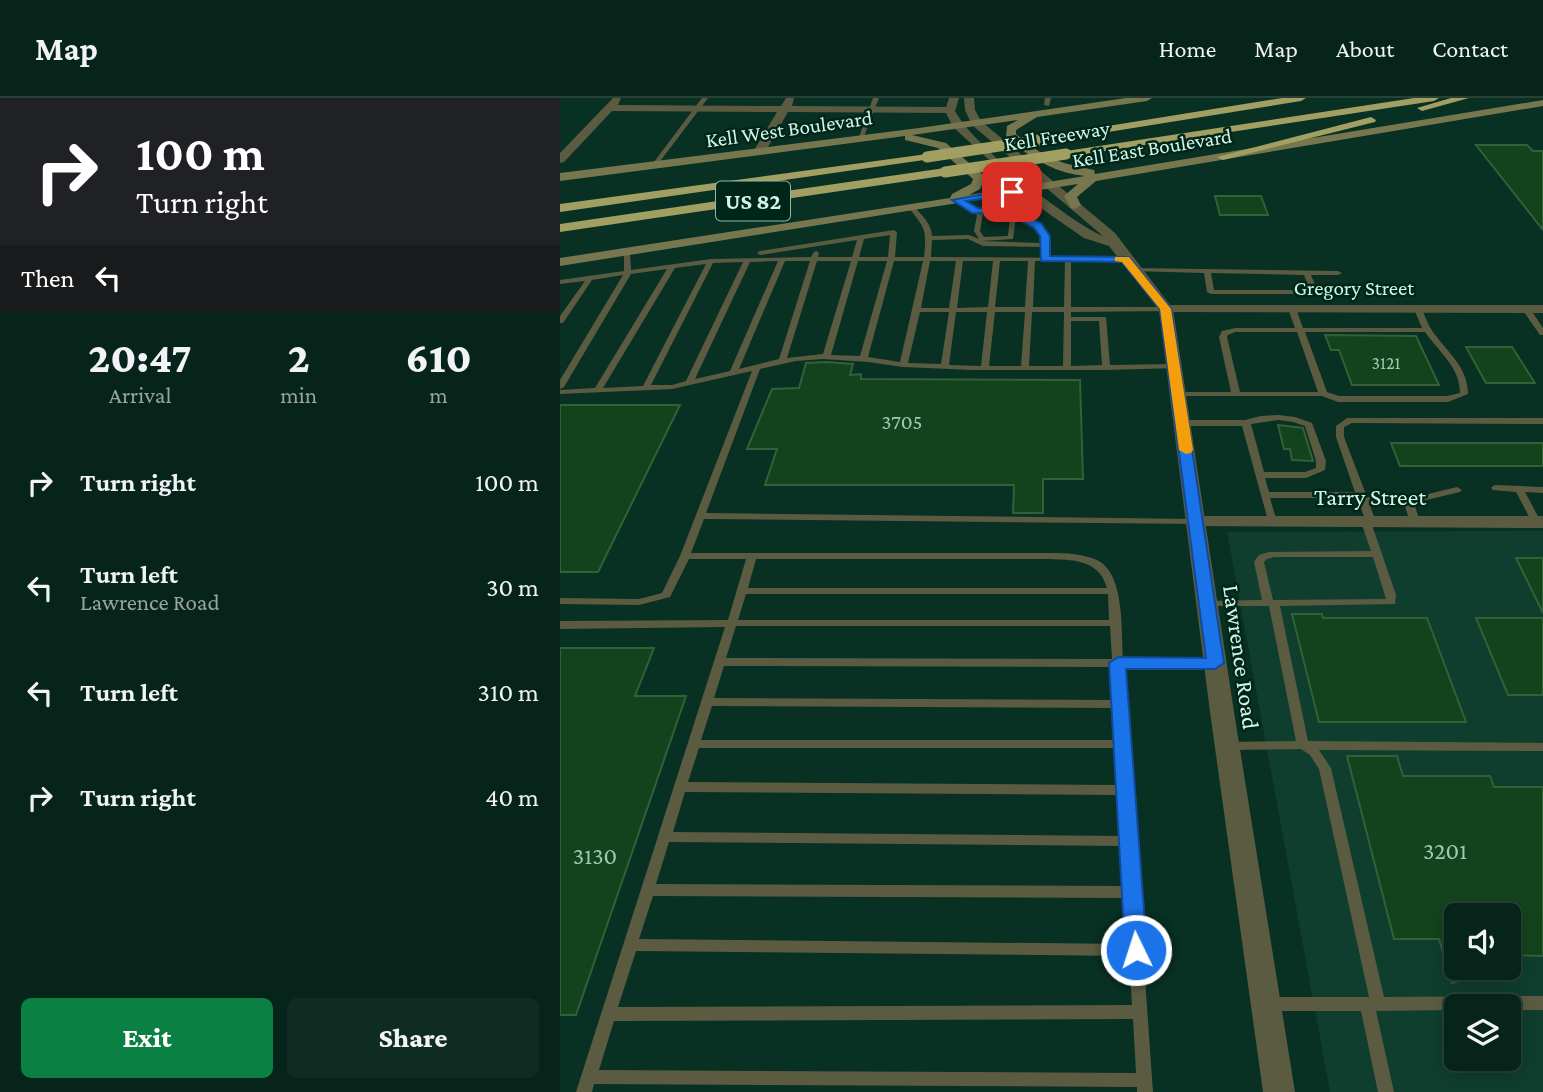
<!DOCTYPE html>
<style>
:root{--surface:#06241a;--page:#0f2c23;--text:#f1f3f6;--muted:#98a4a2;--line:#274139;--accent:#0b8043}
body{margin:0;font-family:"Crimson Pro",serif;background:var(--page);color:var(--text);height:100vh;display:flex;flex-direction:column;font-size:26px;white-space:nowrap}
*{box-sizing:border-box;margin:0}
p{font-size:23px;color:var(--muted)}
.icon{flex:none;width:38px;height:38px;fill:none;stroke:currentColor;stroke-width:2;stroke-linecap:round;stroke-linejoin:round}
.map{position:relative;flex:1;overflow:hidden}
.details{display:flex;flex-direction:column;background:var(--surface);width:560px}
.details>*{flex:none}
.banner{background:#202124;color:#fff;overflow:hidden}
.buttons{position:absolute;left:884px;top:805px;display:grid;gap:14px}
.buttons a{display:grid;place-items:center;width:77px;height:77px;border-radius:10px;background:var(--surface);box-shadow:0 4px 18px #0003,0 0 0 2px var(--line);font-size:35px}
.pin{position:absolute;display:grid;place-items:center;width:60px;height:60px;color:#fff;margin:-30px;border-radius:14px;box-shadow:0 4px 10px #0006}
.me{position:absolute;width:77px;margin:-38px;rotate:356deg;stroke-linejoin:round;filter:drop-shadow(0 0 5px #0008)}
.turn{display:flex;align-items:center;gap:24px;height:147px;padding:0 21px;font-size:32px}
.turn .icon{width:91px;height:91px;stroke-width:2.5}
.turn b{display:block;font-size:49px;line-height:60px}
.then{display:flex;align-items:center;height:66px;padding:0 21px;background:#0003;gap:14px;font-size:26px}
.eta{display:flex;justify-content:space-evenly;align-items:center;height:119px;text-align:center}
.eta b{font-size:42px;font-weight:800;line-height:49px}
.primary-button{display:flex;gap:14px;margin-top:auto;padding:14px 21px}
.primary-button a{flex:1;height:80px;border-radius:10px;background:var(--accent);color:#fff;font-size:28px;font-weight:800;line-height:80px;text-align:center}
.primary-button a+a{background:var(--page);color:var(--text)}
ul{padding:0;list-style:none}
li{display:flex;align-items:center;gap:21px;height:105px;padding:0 21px}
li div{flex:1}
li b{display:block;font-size:26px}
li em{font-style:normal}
header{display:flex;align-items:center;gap:42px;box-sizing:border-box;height:98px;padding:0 35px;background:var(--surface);border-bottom:2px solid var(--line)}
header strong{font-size:33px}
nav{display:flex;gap:38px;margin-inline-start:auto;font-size:24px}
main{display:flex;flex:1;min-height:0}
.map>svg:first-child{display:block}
</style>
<header>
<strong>Map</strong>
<nav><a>Home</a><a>Map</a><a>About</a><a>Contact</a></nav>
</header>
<main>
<section class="details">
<div class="banner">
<div class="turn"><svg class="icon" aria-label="right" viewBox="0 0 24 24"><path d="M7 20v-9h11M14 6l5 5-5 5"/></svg><div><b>100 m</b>Turn right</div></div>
<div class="then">Then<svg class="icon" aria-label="left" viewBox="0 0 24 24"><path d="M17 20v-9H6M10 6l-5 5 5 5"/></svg></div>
</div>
<div class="eta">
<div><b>20:47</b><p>Arrival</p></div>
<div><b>2</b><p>min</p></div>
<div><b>610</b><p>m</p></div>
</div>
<ul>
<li><svg class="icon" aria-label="right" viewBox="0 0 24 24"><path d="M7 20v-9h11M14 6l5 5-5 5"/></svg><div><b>Turn right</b></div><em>100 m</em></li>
<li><svg class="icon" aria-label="left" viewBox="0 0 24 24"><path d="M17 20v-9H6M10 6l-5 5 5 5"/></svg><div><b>Turn left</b><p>Lawrence Road</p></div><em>30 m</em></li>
<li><svg class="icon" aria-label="left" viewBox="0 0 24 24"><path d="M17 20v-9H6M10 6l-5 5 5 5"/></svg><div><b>Turn left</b></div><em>310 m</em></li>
<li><svg class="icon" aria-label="right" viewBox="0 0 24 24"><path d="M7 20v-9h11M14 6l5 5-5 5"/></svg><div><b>Turn right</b></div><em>40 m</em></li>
</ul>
<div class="primary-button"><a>Exit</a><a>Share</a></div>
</section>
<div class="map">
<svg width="983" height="994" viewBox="0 0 983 994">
<rect width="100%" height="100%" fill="#083023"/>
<path fill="#0f3e2f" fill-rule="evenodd" d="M983 433V994H770L667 434ZM896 817H948V870H896ZM896 908H948V961H896Z"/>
<path fill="#13431c" stroke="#326138" stroke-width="2" d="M916 47H967L973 53H983V132Z
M655 98H701L708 117H660Z
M765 237 856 238 879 287H792L779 252H771Z
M906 249H952L975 285H926Z
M266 264 293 266 290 277 301 276V281L520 282 523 381H483V415H453L454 387H205L217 351H187L212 291 239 290 246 265Z
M0 307H120L38 474H0Z
M718 327 743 330 753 363 732 362 730 351H724Z
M831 345H983V368H840Z
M956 460H983V515Z
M732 516H762L763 520H867L906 624H759Z
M916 520H983V597H948Z
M0 550H94L75 598H126L16 917H0Z
M787 658H837L843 678H930L934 689H983V858L948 857V817H896V884L892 885 879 841H834Z"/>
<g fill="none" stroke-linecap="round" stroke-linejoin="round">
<path fill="#5b5b42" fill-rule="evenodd" d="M142 0H148L95 70H91V68Z
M313 0H319L303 41 298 42Z
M485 0H491L489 8 484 7Z
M397 100C403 103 410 109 416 111 423 113 432 112 438 112 466 114 485 121 488 151L485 153 483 152 481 149 423 148 408 141 372 142 371 159 567 160V162L565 163H511V209H606L610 211 609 213 511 214V219H546L550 267 614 266 618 268 617 270 546 272H413L343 269 308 264 263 261 236 263 200 271 146 415 637 421 640 422 642 424 640 426 144 421 131 455H479C498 455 521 454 539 463 565 478 561 534 563 561L659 562 661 565 659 568 655 569H563L593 994H577V989L34 986 32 994H16L165 529 0 531V523L168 522 186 461H129L110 499 79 507 0 506V500L79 501 102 495 120 458 192 273 112 291 0 296V292L35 290 107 171 71 176 4 289 0 291V282L63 177 32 182 3 225H0V218L25 183 0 186V182L64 173V155L67 153 70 155 71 172 151 161 251 159 254 154 256 153 259 155 258 159H292L297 142 200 157 197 155 200 153 334 132 337 134 335 159H364C367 131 365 130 348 109L349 108H353C362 117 371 125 372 138L409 137 419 141 414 133 417 117 395 103V101ZM423 115 450 117 448 138 424 139 420 133ZM456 119C469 123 479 130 481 145L422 143 453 141ZM330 137 328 159H299L304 141ZM218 163 170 273 135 281 190 164ZM225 163H250L219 261 179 271ZM257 163H291L263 256 227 260ZM298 163H327L300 258 271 257ZM334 163H363L340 264 308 259ZM370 163H396L389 210H361ZM403 163H433L428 209 397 210ZM440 163H468L465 209H435ZM475 163H505L504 209H473ZM183 164 126 283 112 287H91L153 165ZM146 166 83 288 43 290 115 170ZM360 214H389L381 266 348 265ZM396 214H427L421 268 389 267ZM435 214H465L461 268H429ZM472 214H504L503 268H469ZM511 223H539L542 267 511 268ZM196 461H479C506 462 538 458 547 490H188ZM186 496H548L549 522H178ZM176 528H550L552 561 166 560ZM164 568 552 569 554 602 154 600ZM152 608 555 610 556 642H141ZM139 650H557L559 687 128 684ZM125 694 560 697 562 738 113 734ZM109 744 563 748 565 788 96 786ZM93 798 566 800 568 846 79 841ZM76 853 569 858 572 907 58 909ZM573 921 576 975 39 972 54 923Z
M574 170 778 173 782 175 778 177H751L758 194 754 196H651L647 194 644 175 572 173V171ZM651 175 744 177 750 192H654Z
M729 209 736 211 743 230H862L854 211 861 209C865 218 868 227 873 234 888 255 908 269 908 296L888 304H778L762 298H615L614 296 618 294H671L659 239 662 233 675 230H735L728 211ZM675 234H737L758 294H680L667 239 668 237ZM745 234H865C879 254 900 269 900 295L887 298H779L767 294Z
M963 209H969L983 230V237H980L962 211Z
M718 317 735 319 752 325 766 363 765 372 746 380H705L709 394H795L776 339V328L787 320H983V326L792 325 784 329V339L807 399H856L897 389 902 392 900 394 854 405 860 424 855 427 850 424 844 405H809L816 424 812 427 836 497 835 506 720 508 748 643 983 645V653L759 652 771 670 824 899 983 898V912H948V908H896V912L816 913 834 994H818L801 913H710L705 911 703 906 705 901 710 899H809L759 671 750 657 741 651 668 652 664 651 662 648 664 645 668 644 736 643 709 508H647L643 507 642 505 643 503 702 502 694 464 699 457 709 454 811 453 801 424 805 421 797 400H710L717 424 715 426H709L682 328H622L618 325 622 322H685L701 318ZM718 322 733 324 745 328 756 363V370L745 374H704L691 326ZM714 459H813L826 501 713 502 704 464 707 461Z
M936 387 983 389V395L965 394 981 424 979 426H973L956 394 933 392 931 390 933 388Z"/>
<path fill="#5b5b42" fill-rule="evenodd" d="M53 0H61L58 7 221 8 226 0H234L232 8 390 9 395 12 390 15 228 14 205 54 199 57 193 54 217 14 52 13 4 64 0 65V55Z
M606 207H983V215L601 214 599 211 601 208Z
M637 418H983V430L630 428 627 424 630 420Z"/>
<path fill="#5b5b42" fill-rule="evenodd" d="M389 0H399L395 13C412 46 507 123 543 138L412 27 405 12 404 0H414L415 12 421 23 555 135 613 211 674 614 735 994H703L650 614 599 212 549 148 524 140 485 113 393 29 385 13Z"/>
<path fill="#77774f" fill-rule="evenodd" d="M566 0H592L587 3 477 19 456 32V36C486 61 496 64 534 72L535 76 983 2V8L536 83 517 99 521 107 515 111 511 110 504 98 518 86 0 168V160L390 100 392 96 411 86 413 81 378 50 345 42V38L0 83V75L359 30ZM458 22 447 28 446 39C471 60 492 74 525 78L409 97 420 91 425 80 423 77 386 45 352 37Z"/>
<path fill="#a19f61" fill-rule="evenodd" d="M722 0H746L741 3 486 44 480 41 486 38Z
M854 0H879L874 3 506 59 500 56 506 53Z
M891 0H909L862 13 857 10Z
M811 19 816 22 815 24 663 62 657 59Z
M367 56 371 57V61L0 114V106Z
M385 70 389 71V77L0 134V126Z"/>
<path stroke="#a19f61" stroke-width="11" d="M367 59 486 41
M385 74 506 56"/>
</g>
<path fill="#1a73e8" stroke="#114b97" stroke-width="2" d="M452 91 457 94 456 96 406 103 418 110 453 111 481 125 490 138V158L569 159 611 211 664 565 655 571H566L587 852 583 859 576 862 568 859 565 852 549 565 558 559 646 560 600 211 562 164 481 163 480 138 474 130 448 116 412 115 392 102Z"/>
<path fill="#f59e0b" d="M555 159H569L611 211 633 352 631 355 626 356 619 352 600 211 562 164 555 163Z"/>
<g text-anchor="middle" stroke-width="5" stroke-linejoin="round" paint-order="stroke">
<g font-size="18" fill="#a2c8b4">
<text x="826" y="271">3121</text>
</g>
<g font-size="21" fill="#d2f5e6" stroke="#00261a">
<text transform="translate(229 31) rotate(-8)" y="7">Kell West Boulevard</text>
<text transform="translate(497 38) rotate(-9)" y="7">Kell Freeway</text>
<text transform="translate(592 50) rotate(-9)" y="7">Kell East Boulevard</text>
<text x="794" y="197">Gregory Street</text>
</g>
<g font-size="21" fill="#a2c8b4">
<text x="342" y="331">3705</text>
</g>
<rect fill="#00261a" stroke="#93b7a9" stroke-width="2" x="156" y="83.5" width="74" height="39" rx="5"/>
<g font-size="23" font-weight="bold" fill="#d2f5e6">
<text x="193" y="111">US 82</text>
</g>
<g font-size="24" fill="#d2f5e6" stroke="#00261a">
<text x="810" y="407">Tarry Street</text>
<text transform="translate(681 559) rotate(82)" y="8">Lawrence Road</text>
</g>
<g font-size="24" fill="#a2c8b4">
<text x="885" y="761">3201</text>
<text x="35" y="766">3130</text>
</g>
</g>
</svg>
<div class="buttons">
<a><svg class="icon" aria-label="sound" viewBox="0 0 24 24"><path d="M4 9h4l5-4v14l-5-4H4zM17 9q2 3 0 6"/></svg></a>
<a><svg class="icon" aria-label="layers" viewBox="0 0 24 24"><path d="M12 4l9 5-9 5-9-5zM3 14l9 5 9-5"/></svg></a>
</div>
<div class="pin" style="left:452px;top:94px;background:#d93025"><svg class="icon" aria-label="arrive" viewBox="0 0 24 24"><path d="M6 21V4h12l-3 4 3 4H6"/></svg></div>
<svg class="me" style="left:576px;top:852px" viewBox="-20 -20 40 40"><circle r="17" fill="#1a73e8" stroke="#fff" stroke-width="3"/><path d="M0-11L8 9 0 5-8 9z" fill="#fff"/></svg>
</div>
</main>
